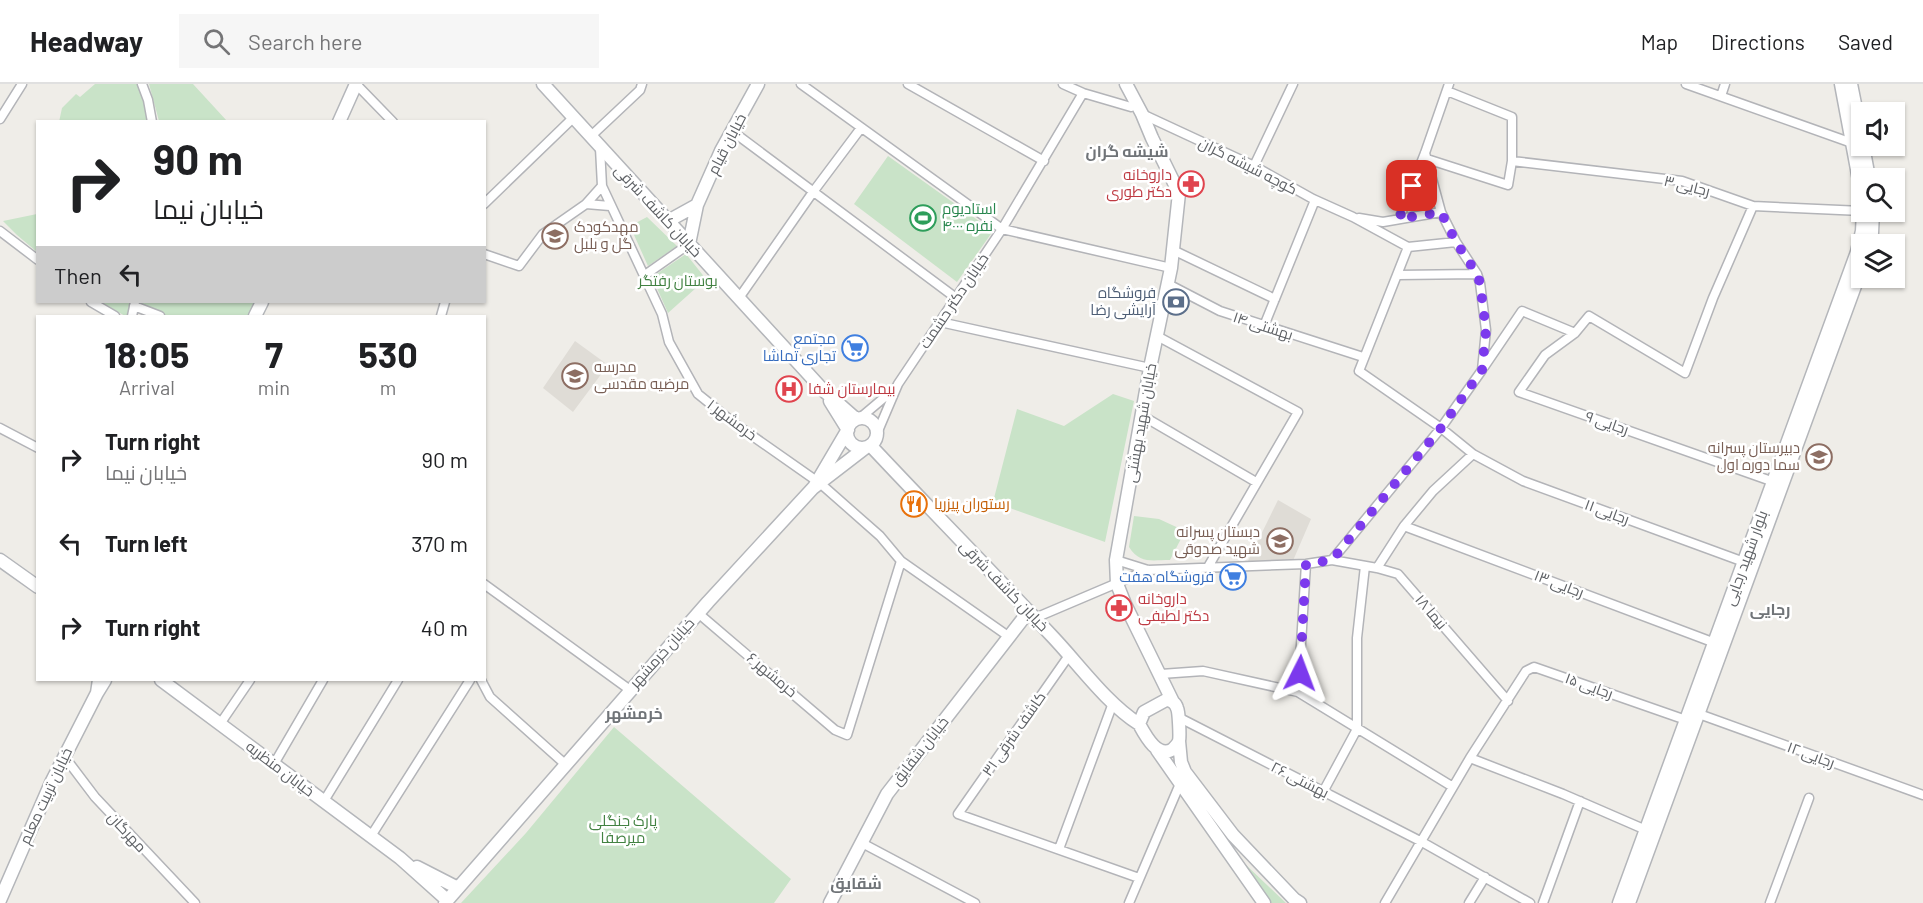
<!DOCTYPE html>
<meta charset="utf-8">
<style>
:root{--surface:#fff;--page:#f6f6f6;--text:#202124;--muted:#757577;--line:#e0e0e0}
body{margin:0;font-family:Barlow,Cairo,sans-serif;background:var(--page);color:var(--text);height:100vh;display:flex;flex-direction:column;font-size:22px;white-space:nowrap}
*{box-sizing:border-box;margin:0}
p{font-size:20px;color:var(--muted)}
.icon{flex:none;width:33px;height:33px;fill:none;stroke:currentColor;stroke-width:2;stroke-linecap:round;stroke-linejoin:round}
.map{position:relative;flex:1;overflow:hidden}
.panel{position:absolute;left:36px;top:231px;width:450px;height:366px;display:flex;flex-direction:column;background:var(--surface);border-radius:0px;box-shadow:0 2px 4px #0004}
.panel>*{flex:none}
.banner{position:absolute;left:36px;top:36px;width:450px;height:183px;border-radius:0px;box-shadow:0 2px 4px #0004;background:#fff;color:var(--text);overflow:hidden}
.fabs{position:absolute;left:1851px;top:18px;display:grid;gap:12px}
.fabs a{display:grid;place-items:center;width:54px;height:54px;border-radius:0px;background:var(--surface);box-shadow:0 2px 4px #0004;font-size:30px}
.pin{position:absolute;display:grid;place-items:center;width:51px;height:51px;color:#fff;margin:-26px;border-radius:12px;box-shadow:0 3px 9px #0006}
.me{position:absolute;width:66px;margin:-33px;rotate:3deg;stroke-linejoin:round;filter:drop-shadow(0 0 4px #0008)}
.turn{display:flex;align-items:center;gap:21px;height:126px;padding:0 18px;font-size:27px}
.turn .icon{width:78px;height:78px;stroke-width:2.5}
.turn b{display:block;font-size:42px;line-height:51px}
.then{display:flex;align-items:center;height:57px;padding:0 18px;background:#0003;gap:12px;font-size:22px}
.eta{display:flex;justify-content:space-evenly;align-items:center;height:102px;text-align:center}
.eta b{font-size:36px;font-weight:700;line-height:42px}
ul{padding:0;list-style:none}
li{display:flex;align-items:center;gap:18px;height:84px;padding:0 18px}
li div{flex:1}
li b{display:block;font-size:22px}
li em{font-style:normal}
header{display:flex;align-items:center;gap:36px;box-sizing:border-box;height:84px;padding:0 30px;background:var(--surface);border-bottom:2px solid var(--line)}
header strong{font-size:28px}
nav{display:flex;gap:33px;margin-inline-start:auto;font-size:21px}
.search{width:420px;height:54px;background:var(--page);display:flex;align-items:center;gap:15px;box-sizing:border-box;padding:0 21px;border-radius:0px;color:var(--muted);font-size:22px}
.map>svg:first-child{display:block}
</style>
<header>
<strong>Headway</strong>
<div class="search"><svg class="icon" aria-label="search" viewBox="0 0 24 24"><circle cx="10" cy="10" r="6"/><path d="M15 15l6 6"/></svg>Search here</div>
<nav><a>Map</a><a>Directions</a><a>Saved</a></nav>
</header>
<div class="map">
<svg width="1923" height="819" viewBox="0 0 1923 819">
<rect width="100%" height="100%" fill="#efede8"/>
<path fill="#dfdcd6" d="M575 257 608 281 573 328 543 304Z
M1812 361 1833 369 1826 387 1806 377Z
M1278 416 1311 435 1292 479 1246 481Z"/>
<path fill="#c9e3c8" d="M95 0H139L148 37 59 38 62 24 76 10 80 13Z
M149 0H193L227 37H159Z
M888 72 993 147 957 198 854 120Z
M1426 93 1435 123 1412 126Z
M37 130H38L37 168 17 151 3 137Z
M647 133 677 162 648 182 630 142Z
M686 170 706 195 668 229 652 193Z
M101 218H130L127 232H125Z
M140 218H255L249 232H167L139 222Z
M1113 310 1134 317 1105 458 993 418 1017 325 1064 342Z
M1134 432 1159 435 1185 447 1170 476C1151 476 1140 480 1129 463Z
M614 643 791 795 774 819H461L526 749Z
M1244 779 1286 819H1271Z"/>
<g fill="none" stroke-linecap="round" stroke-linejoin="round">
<g stroke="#b3b4b8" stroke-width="11">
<path id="street" d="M142 0 148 16 152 38
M356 0 393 38
M801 0 1002 145 1171 184
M908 0 1044 77
M1063 0 1083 9 1131 23
M1686 0 1852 59
M1721 12 1725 0
M1142 30 1254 82 1313 115 1353 133 1408 163 1456 158
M0 35 22 0
M732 47 956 214
M590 53 640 6 642 0
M600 64 602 102 662 230 669 258 698 310 734 339 821 400 880 452 901 477 1008 552
M1427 75 1508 101 1512 77V33L1447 7
M1512 77 1682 97 1753 122 1862 127
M1254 82 1293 0
M484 120 573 34
M586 120 610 122
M1753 122 1713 214 1685 289 1589 232 1575 249 1545 271 1519 308 1774 398
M1359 134 1383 138 1441 128
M1399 135 1425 69 1449 0
M0 147 38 176
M1408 163 1359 287 1441 344 1473 370 1523 397 1744 478
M1173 166 1275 215
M484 170 519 182 543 150 586 120 602 102
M645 191 689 160
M1398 191 1477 190
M1168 200 1220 227 1363 273
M739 214 813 108 861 44
M91 218 115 232
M134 222 160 232
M132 232 135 218
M441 232 445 218
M940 238 1150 284
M1264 242 1315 116
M1157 252 1298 328 1208 483
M1484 283 1522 227 1575 249
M1141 331 1256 398
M860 334 892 307
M0 344 38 364
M878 347 898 300 1002 145 1083 9
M1404 442 1715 559
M1116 476 1148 486 1306 480 1332 476 1441 344 1482 286 1486 246 1480 199 1477 190 1456 158 1441 128 1425 69
M1332 476 1377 484 1398 490 1508 617
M1377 484 1404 442 1433 407 1473 370
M484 500 630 606
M698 529 835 646 847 651 901 477
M1035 534 1148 486
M1070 570 958 730 1139 794
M1161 590 1203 587 1298 608 1453 703
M481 596 490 613 565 680
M1298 608 1306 480
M1699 630 1923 711
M1178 633 1422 758 1530 819
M220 640 250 596
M64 672 95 713 195 819
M1470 674 1563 710 1646 746
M274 680 323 596
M1323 708 1357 645V554L1365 482
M324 717 398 596
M371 752 470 596
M862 759 975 819
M1059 765 1113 619
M1129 819 1182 695
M1385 819 1470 674 1526 587 1534 583 1686 636
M1469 819 1485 793
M1543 819 1580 717
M1770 819 1809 714"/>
</g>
<g stroke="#b4b6ba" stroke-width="15">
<path id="secondary" d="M543 0 823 306 856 335
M1126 0 1142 30 1152 54 1179 109 1171 184 1150 284 1116 476 1117 500 1125 520 1173 618
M1841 0 1862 112
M1851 0 1862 55
M339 38 356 0
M1863 62 1869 94
M668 137 697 121
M689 160 697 121 721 67 758 0
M1869 160 1872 149 1873 128
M255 232 262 218
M830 317 848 346
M847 349a15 15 0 1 1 30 0a15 15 0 1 1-30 0Z
M871 362C930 425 991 487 1050 550 1078 579 1105 618 1139 640
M814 403 847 347
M0 476 38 503
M99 596 97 609 105 596
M161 596 400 774 447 816
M1166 616C1171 616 1175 618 1177 624 1179 628 1180 653 1179 657 1178 660 1175 663 1173 665 1158 676 1145 651 1139 640L1144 628Z
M1179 657 1181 678 1185 688 1233 751 1294 815 1300 819
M1157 666 1264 819
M417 783 458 804
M0 816 51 699 97 609
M445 819 708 518 813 404 865 364
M830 819 887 710 1029 527
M1619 819 1857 168 1862 147 1863 128
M1629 819 1862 183"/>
</g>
<use href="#street" stroke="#fff" stroke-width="8"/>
<use href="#secondary" stroke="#fff" stroke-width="12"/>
</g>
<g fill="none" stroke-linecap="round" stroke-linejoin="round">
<path stroke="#7c3aed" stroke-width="10" stroke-dasharray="0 18" d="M1300 589 1306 480 1332 476 1441 344 1482 286 1486 246 1480 199 1477 190 1456 158 1441 128 1399 135 1412 102"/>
</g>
<defs>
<g id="pharmacy-ring" transform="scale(1.35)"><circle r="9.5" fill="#fff" stroke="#e0444e" stroke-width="1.5"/><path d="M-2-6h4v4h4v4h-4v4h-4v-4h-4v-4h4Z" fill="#e0444e"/></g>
<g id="stadium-ring" transform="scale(1.35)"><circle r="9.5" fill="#fff" stroke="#2e9e5b" stroke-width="1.5"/><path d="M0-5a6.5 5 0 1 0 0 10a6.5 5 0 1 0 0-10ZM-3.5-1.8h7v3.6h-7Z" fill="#2e9e5b"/></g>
<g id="school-ring" transform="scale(1.35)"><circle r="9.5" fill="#fff" stroke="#8d6e63" stroke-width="1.5"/><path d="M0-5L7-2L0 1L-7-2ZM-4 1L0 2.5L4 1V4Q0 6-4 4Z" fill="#8d6e63"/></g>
<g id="bank-ring" transform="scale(1.35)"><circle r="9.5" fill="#fff" stroke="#5c6f8a" stroke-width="1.5"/><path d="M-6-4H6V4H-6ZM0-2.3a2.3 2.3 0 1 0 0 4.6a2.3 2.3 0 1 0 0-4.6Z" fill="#5c6f8a"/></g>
<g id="supermarket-ring" transform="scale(1.35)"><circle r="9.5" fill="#fff" stroke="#3f7fe0" stroke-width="1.5"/><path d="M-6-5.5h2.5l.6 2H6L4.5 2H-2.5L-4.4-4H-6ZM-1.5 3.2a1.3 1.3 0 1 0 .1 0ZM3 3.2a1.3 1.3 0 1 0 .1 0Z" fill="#3f7fe0"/></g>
<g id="hospital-ring" transform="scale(1.35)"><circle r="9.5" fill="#fff" stroke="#e0444e" stroke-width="1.5"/><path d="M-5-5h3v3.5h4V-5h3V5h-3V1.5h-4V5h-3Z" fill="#e0444e"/></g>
<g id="restaurant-ring" transform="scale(1.35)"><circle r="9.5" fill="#fff" stroke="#e8710a" stroke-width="1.5"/><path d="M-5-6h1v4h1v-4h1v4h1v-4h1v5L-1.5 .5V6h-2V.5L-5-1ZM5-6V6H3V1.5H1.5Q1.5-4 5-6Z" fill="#e8710a"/></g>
</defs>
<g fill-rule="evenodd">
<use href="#pharmacy-ring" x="1191" y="100"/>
<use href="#stadium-ring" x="923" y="134"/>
<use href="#school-ring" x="555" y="152"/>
<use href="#bank-ring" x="1176" y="218"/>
<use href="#supermarket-ring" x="855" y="264"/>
<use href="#school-ring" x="575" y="292"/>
<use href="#hospital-ring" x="789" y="305"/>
<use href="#school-ring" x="1819" y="373"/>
<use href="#restaurant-ring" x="914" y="420"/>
<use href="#school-ring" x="1280" y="457"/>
<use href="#supermarket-ring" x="1233" y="493"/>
<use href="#pharmacy-ring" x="1119" y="524"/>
</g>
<g text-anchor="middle" stroke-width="5" stroke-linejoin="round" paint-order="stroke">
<g font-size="15" fill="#5f6266" stroke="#fff">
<text transform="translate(727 60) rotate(-63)" y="5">خیابان قیام</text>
<text transform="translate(1248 82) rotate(27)" y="5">کوچه شیشه گران</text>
<text transform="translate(1687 102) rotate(14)" y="5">رجایی ۳</text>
<text transform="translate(658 127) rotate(47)" y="5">خیابان کاشف شرقی</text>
<text transform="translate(954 217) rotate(-56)" y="5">خیابان دکتر حشمت</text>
<text transform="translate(1263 242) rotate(18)" y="5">بهشتی ۱۴</text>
<text transform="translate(732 336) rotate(37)" y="5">خرمشهر ۱</text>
<text transform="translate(1141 339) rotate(-80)" y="5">خیابان شهید بهشتی</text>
<text transform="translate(1607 339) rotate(19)" y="5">رجایی ۹</text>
<text transform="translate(1607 428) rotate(20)" y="5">رجایی ۱۱</text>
<text transform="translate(1746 474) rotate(-70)" y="5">بلوار شهید رجایی</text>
<text transform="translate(1559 500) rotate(21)" y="5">رجایی ۱۳</text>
<text transform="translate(1004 502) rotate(46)" y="5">خیابان کاشف شرقی</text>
<text transform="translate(1431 528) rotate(50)" y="5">نیما ۱۸</text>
<text transform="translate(662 569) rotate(-48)" y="5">خیابان خرمشهر</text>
<text transform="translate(772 591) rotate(40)" y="5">خرمشهر ۶</text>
<text transform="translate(1589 602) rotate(20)" y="5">رجایی ۱۵</text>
<text transform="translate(1014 650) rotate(-55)" y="5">کاشف شرقی ۳۱</text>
<text transform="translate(920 667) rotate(-52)" y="5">خیابان شقایق</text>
<text transform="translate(1811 671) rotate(20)" y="5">رجایی ۱۲</text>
<text transform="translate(280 685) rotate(37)" y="5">خیابان منظریه</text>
<text transform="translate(1300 696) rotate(27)" y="5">بهشتی ۲۶</text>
<text transform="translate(46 712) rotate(-65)" y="5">خیابان تربیت معلم</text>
<text transform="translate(127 748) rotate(47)" y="5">مهرگان</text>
</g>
<g font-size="15" fill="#be3a42" stroke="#fff" text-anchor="start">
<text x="1172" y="96" text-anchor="end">داروخانه<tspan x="1172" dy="17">دکتر طوری</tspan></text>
<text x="808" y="310">بیمارستان شفا</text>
<text x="1138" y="520">داروخانه<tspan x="1138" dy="17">دکتر لطیفی</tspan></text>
</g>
<g font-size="15" fill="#27864d" stroke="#fff" text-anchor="start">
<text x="942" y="130">استادیوم<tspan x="942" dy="17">۴۰۰۰ نفره</tspan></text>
</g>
<g font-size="15" fill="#785e54" stroke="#fff" text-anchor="start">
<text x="574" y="148">مهدکودک<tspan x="574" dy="17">گل و بلبل</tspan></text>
<text x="594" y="288">مدرسه<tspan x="594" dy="17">مرضیه مقدسی</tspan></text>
<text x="1800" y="369" text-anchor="end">دبیرستان پسرانه<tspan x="1800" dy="17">سما دوره اول</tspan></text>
<text x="1260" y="453" text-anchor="end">دبستان پسرانه<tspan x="1260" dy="17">شهید صدوقی</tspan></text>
</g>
<g font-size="15" fill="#428242" stroke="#fff">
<text x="678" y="202">بوستان رفتگر</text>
<text x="623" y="742">پارک جنگلی<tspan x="623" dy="17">میرصفا</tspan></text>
</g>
<g font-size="15" fill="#4e5e75" stroke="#fff" text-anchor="end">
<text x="1156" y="214">فروشگاه<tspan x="1156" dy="17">آرایشی رضا</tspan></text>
</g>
<g font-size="15" fill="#366cbe" stroke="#fff" text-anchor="end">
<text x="836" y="260">مجتمع<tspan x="836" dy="17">تجاری تماشا</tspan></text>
<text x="1214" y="498">فروشگاه هفت</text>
</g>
<g font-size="15" fill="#c56008" stroke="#fff" text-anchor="start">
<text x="934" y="425">رستوران پیزریا</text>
</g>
<g font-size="16" font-weight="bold" fill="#707478" stroke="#fff">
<text x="1127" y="73">شیشه گران</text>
<text x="1770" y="531">رجایی</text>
<text x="634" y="635">خرمشهر</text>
<text x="856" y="805">شقایق</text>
</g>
</g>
</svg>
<div class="fabs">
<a><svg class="icon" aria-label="sound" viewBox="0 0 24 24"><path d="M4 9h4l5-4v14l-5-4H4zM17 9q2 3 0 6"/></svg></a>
<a><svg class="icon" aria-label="search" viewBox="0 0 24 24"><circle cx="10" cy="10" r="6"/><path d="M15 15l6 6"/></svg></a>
<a><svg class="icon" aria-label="layers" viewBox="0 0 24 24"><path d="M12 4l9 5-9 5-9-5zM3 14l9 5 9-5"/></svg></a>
</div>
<div class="pin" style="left:1412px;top:102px;background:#d93025"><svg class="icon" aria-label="arrive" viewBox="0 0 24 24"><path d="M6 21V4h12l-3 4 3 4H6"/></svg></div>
<svg class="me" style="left:1300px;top:589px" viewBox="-20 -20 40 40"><path d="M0-17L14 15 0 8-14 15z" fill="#7c3aed" stroke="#fff" stroke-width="4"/></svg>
<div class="banner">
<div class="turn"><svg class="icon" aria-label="right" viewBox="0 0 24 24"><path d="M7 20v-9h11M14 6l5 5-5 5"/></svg><div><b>90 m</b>خیابان نیما</div></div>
<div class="then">Then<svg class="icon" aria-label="left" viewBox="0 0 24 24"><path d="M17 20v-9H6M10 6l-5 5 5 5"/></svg></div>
</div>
<section class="panel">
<div class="eta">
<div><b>18:05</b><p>Arrival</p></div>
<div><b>7</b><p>min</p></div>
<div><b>530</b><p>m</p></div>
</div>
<ul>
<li><svg class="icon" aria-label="right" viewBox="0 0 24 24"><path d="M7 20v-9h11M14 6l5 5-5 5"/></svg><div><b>Turn right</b><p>خیابان نیما</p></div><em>90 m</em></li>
<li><svg class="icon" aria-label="left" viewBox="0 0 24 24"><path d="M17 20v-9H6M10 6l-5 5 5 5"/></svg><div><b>Turn left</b></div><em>370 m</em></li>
<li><svg class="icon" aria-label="right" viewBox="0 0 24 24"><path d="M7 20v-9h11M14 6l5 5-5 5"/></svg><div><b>Turn right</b></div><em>40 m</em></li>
</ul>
</section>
</div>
